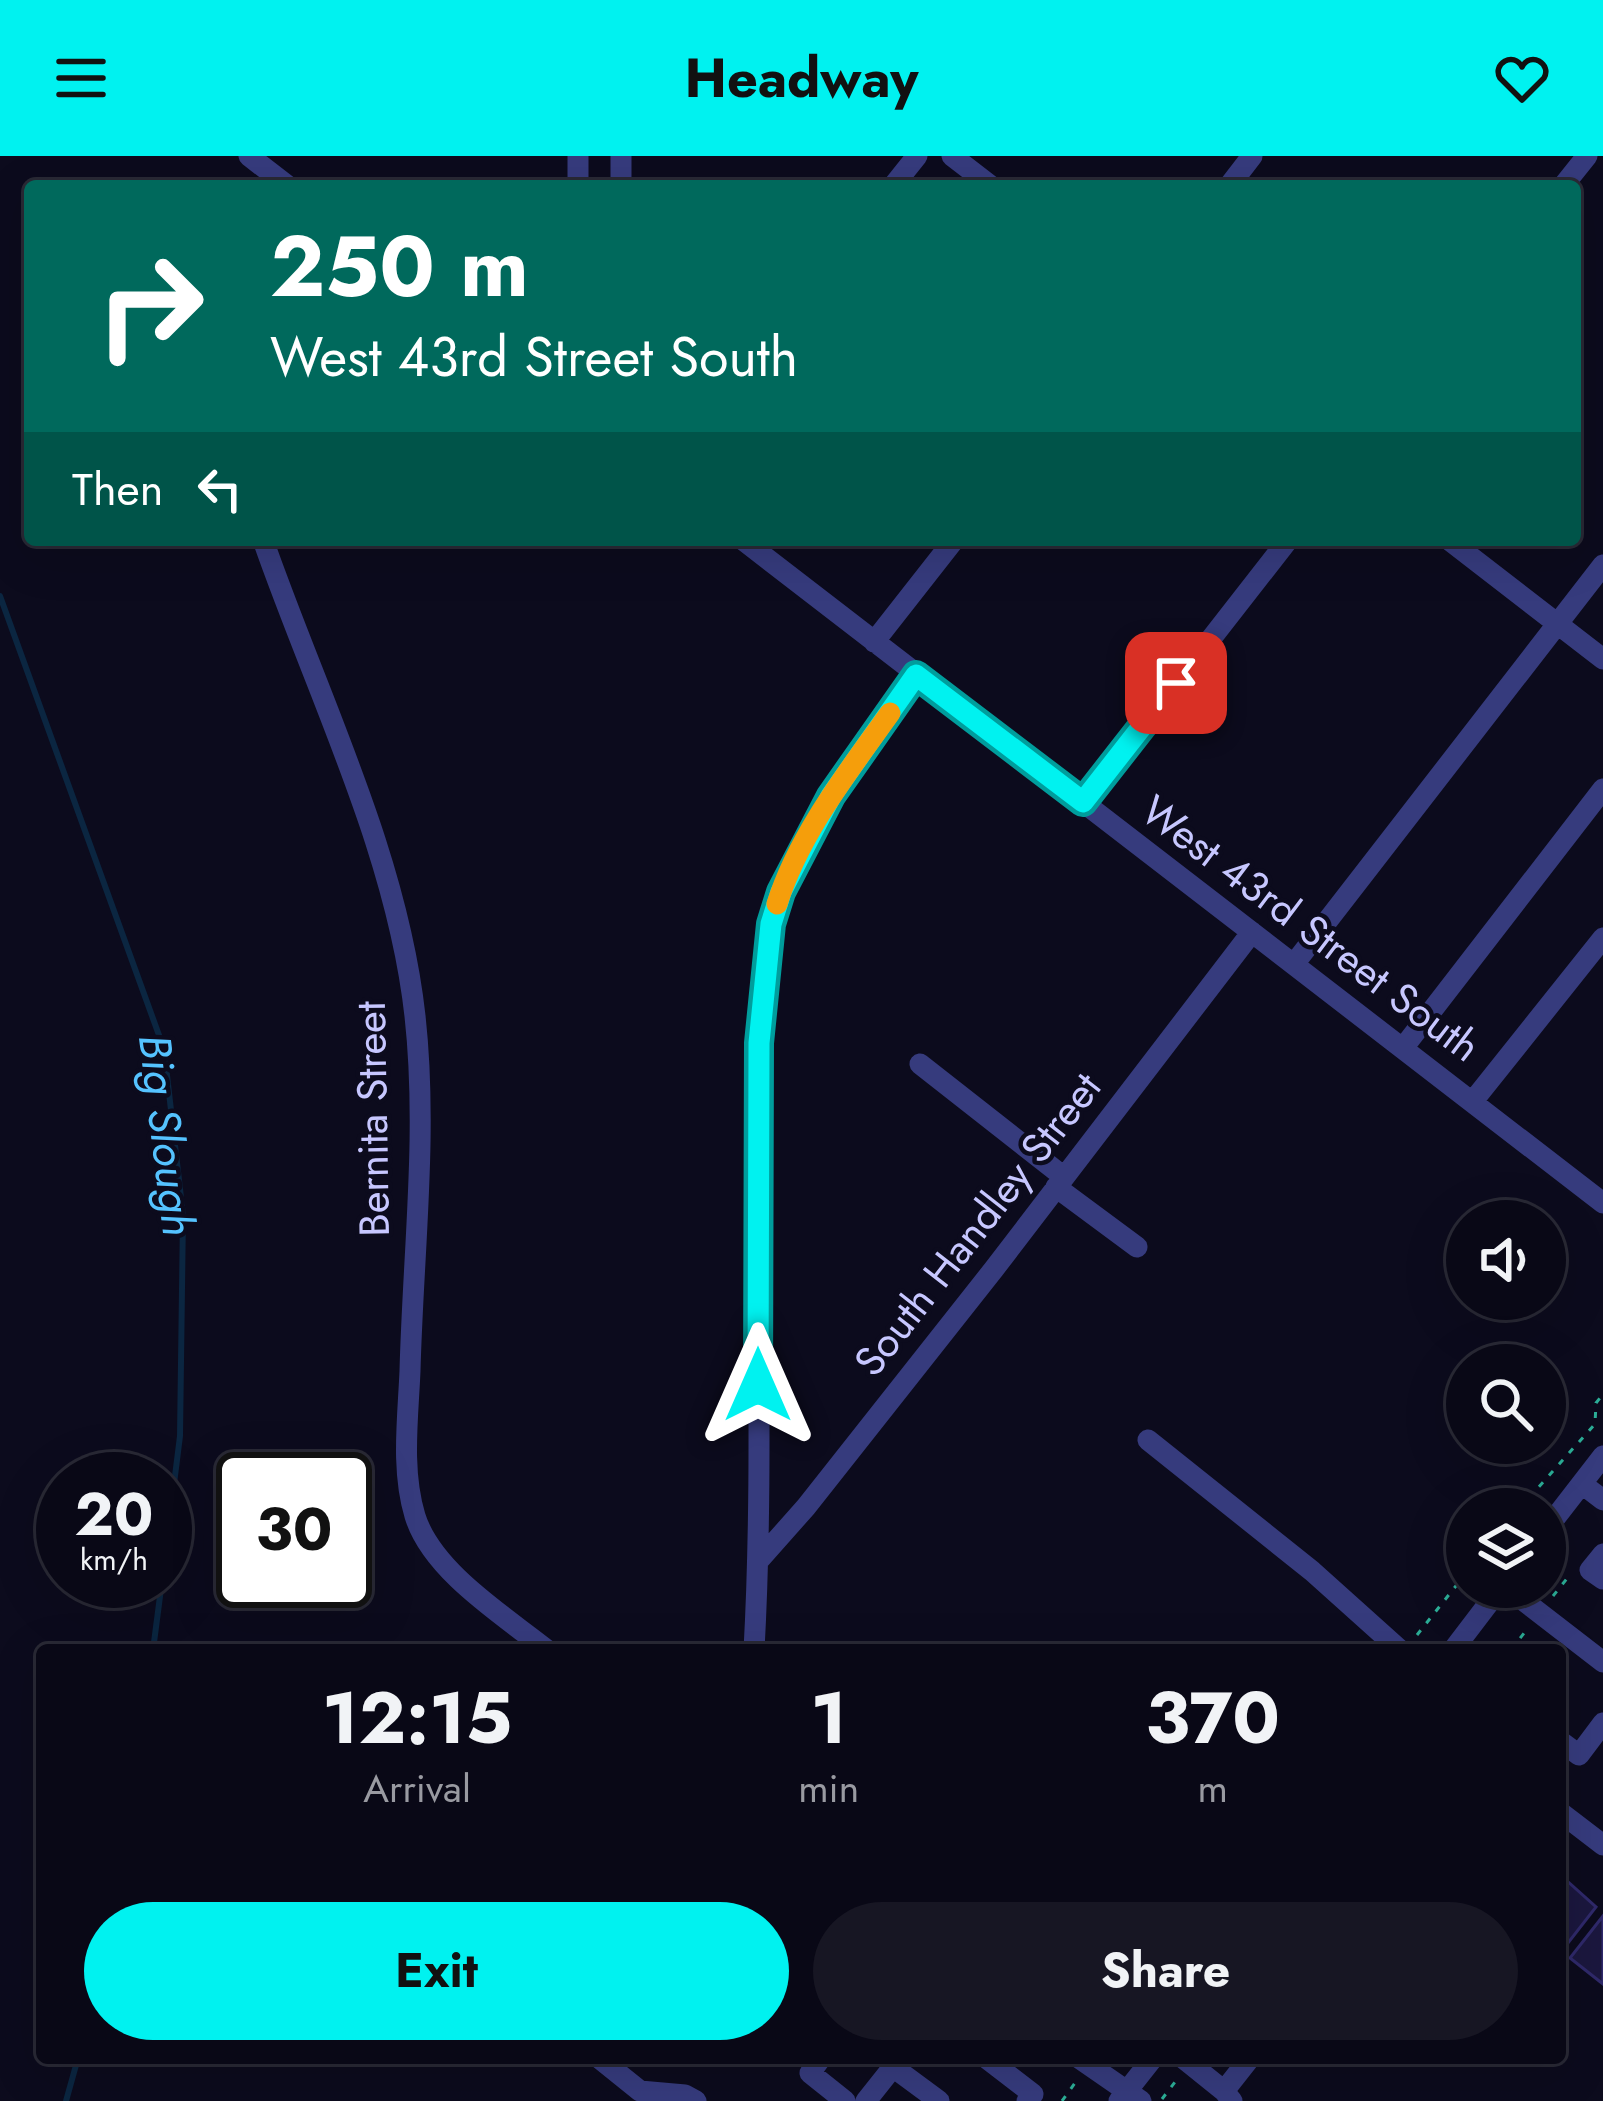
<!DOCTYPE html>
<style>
:root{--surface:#090816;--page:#171623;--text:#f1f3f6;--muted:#999aa1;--line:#292935;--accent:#00f2f0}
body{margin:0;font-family:Jost,sans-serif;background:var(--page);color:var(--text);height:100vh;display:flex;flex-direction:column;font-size:45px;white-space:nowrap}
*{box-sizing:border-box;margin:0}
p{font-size:39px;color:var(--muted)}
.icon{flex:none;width:66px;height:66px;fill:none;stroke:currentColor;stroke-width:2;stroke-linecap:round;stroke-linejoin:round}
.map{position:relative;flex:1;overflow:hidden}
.sheet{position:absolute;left:36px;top:1488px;width:1530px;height:420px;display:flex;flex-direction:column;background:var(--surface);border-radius:12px;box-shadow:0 12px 48px #0002,0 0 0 3px var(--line)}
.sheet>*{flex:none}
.hud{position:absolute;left:24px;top:24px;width:1557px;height:366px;border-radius:12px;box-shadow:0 12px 48px #0002,0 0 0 3px var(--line);background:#00695c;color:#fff;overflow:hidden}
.controls{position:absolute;left:1446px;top:1044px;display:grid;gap:24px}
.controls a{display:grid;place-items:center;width:120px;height:120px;border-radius:50%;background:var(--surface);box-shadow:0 12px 48px #0002,0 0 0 3px var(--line);font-size:60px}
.speed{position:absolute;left:36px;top:1296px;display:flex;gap:24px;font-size:60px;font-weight:700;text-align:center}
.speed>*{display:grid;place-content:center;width:156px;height:156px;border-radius:50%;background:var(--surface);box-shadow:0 12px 48px #0002,0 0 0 3px var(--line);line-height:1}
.speed small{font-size:30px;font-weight:400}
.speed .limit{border:6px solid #111;border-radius:18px;background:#fff;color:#111}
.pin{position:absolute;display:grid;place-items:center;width:102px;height:102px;color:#fff;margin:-51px;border-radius:24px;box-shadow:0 6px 18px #0006}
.me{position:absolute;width:132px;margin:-66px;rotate:0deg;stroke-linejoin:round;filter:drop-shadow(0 0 9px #0008)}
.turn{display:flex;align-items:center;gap:42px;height:252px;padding:0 48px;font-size:54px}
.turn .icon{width:156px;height:156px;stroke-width:2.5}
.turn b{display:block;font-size:84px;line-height:102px}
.then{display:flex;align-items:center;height:114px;padding:0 48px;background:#0003;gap:24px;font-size:45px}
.eta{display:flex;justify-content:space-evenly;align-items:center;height:204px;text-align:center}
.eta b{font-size:72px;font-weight:700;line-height:84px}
.action{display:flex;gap:24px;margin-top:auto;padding:24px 48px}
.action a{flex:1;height:138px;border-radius:72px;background:var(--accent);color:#111;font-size:48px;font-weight:700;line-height:138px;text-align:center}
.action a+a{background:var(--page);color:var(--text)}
header{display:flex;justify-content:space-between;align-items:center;height:156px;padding:0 48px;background:var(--accent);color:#111;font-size:54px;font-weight:700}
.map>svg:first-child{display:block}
</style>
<header><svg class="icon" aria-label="menu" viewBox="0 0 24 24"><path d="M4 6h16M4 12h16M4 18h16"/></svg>Headway<svg class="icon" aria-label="heart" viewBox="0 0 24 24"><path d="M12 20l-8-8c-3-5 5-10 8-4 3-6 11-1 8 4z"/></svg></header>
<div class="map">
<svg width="1603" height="1945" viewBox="0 0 1603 1945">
<rect width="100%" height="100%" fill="#0c0b1d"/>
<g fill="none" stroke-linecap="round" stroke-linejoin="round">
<path stroke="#0b2641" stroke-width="6" d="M0 440 164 893 183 1059 180 1280 165 1400
M153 1494 162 1425
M66 1945 78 1902"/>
</g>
<path fill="#1b173e" stroke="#2f296a" stroke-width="3" d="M1560 1723 1564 1726 1566 1724 1596 1751 1561 1796Z
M1603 1760V1828L1570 1802Z"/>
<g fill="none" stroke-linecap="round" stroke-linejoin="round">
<path stroke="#2caf98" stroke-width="3" stroke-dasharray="6 9" stroke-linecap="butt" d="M1519 1353 1595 1268 1596 1247 1603 1238
M1553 1440 1569 1420
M1417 1479 1467 1416
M1511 1494 1528 1472
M1162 1943 1178 1922
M1062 1945 1075 1927"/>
<path stroke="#363b7d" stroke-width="21" d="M249 0 288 30
M952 0 991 30
M578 30V0
M621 30V0
M893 30 917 0
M1229 30 1252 0
M1563 30 1587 0
M263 384C317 539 397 696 415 860 428 977 413 1097 410 1215 408 1262 401 1314 415 1360 432 1415 503 1459 547 1494
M743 384 1603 1047
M1449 384 1603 503
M874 486 954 384
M1083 647 1288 384
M1294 808 1603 409
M1403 892 1603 633
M920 908 1064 1021
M1473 945 1603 782
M1056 1031 1137 1091
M1148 1284 1312 1415 1400 1494
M1582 1328 1603 1344
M1545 1375 1603 1300
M1603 1398 1590 1414 1603 1423
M759 1404 806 1351 994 1113 1252 776
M1506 1431 1603 1506
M754 1494C763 1331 757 1167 758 1004 759 922 753 820 779 742 806 660 867 588 917 519
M1453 1494 1501 1431
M1560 1585 1579 1599 1603 1567
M1560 1656 1603 1689
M599 1902 640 1935 685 1939 696 1945
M821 1902 810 1917 845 1945
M986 1902 1033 1938 1027 1945
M1079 1902 1141 1945
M1183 1902 1224 1935 1232 1945
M1224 1935 1250 1902
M866 1945 893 1911 939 1945
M1119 1945 1153 1902"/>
</g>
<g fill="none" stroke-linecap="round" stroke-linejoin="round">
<g stroke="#009d9c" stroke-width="30">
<path id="route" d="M758 1229 759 887 771 768 781 736 831 640 916 519 1083 646 1176 527"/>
</g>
<use href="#route" stroke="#00f2f0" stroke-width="21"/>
<path stroke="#f59e0b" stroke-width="21" d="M777 748C799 678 848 616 890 557"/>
</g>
<g text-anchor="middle" stroke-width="9" stroke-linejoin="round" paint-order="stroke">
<g font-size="42" fill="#c7c7ff" stroke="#0c0b1d">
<text transform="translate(1311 772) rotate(37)" y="15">West 43rd Street South</text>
<text transform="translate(372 963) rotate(-91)" y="15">Bernita Street</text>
<text transform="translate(977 1068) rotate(-52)" y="15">South Handley Street</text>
</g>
<g font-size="45" font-style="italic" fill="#55c3ff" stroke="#0c0b1d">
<text transform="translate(167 979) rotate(83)" y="16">Big Slough</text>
</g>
</g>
</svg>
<div class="controls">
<a><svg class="icon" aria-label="sound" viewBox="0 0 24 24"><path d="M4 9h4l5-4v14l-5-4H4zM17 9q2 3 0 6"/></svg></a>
<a><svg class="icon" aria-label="search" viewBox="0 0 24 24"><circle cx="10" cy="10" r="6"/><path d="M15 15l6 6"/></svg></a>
<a><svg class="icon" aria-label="layers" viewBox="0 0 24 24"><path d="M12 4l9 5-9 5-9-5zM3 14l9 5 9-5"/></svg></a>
</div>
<div class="speed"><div>20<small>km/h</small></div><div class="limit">30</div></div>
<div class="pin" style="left:1176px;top:527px;background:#d93025"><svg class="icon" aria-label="arrive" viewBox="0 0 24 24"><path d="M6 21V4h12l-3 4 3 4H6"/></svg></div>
<svg class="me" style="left:758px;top:1229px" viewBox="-20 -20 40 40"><path d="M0-17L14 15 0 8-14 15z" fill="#00f2f0" stroke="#fff" stroke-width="4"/></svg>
<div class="hud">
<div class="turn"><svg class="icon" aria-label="right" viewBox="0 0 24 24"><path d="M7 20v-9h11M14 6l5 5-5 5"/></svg><div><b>250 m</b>West 43rd Street South</div></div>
<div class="then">Then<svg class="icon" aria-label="left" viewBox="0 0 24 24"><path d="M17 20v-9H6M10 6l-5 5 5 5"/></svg></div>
</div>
<section class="sheet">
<div class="eta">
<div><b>12:15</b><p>Arrival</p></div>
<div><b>1</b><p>min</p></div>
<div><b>370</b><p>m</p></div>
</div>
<div class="action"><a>Exit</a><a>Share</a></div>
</section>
</div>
